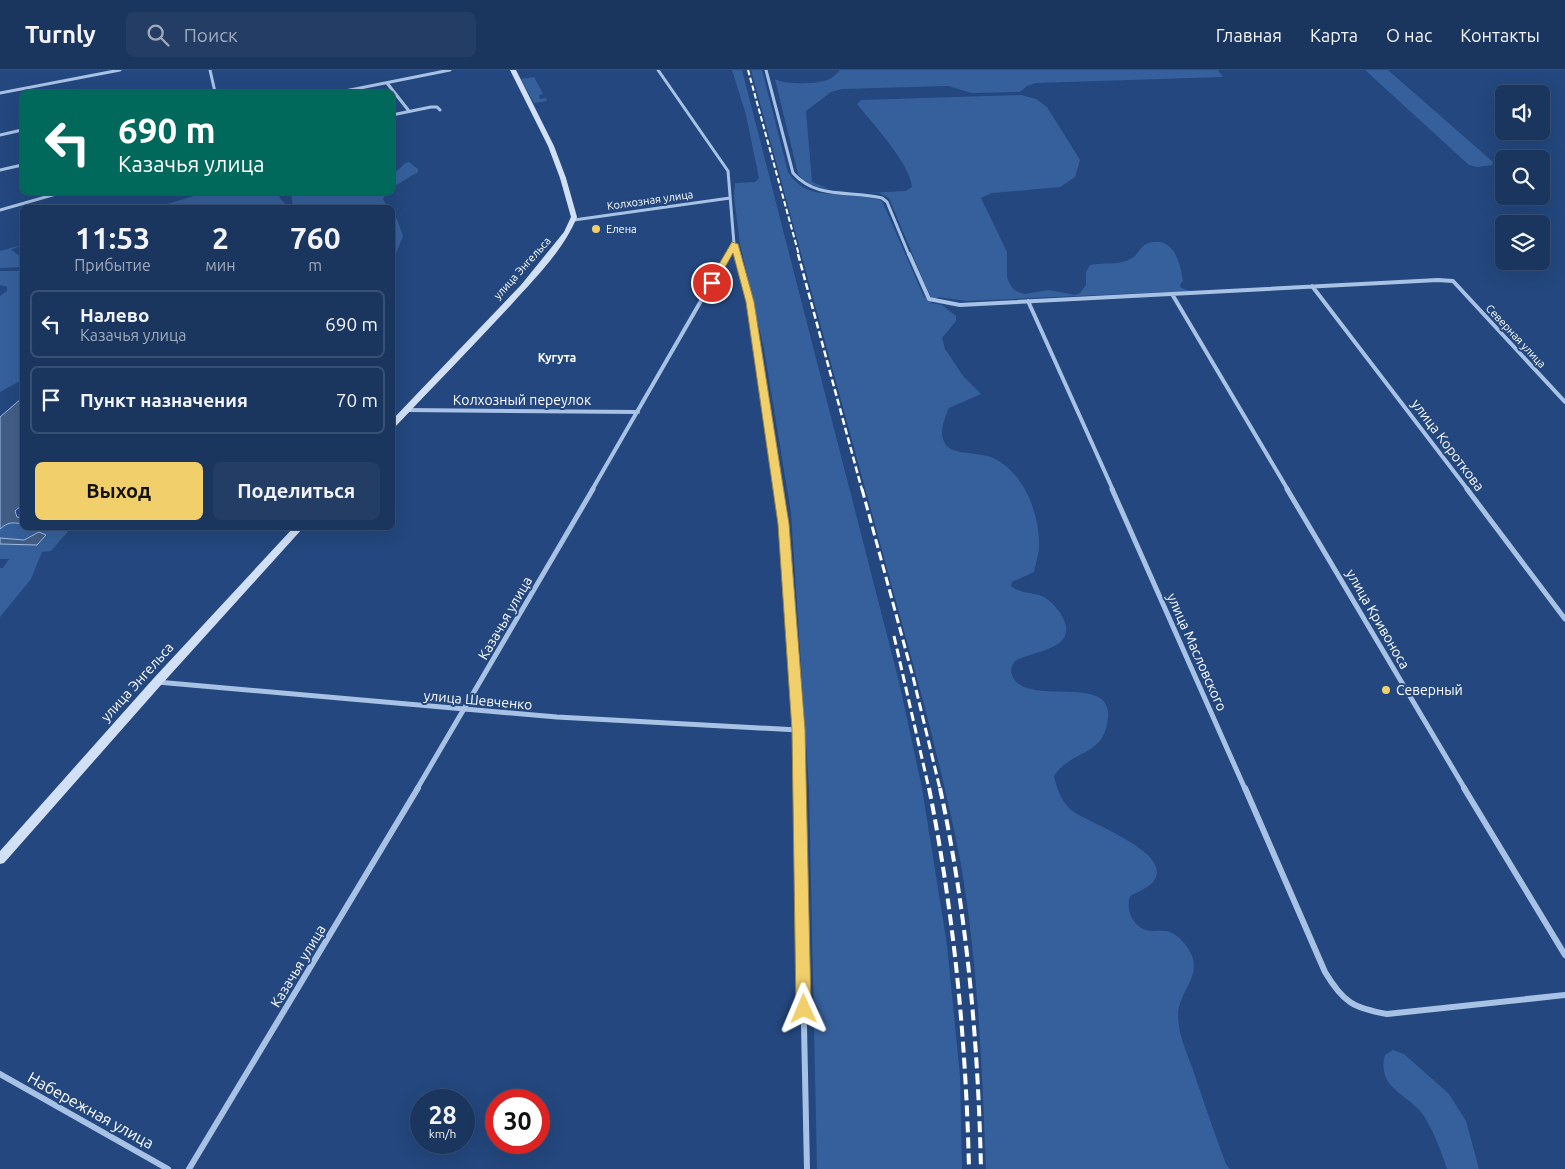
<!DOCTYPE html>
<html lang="ru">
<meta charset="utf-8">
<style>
:root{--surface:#1a355e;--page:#233d64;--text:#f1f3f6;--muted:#9fabbc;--line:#385073;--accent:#f1d06b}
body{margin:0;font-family:Ubuntu,sans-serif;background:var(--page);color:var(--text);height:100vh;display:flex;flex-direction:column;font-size:19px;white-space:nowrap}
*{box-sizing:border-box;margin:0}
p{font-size:16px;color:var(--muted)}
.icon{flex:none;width:28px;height:28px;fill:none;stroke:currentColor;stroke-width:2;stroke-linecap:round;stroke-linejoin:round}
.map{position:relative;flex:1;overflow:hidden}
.sheet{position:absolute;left:20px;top:135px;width:375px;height:325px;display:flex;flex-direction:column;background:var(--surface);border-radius:8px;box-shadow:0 5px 20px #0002,0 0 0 1px var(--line)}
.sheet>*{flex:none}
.banner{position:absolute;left:20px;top:20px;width:375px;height:105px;border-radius:8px;box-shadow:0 5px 20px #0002,0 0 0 1px var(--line);background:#00695c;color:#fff;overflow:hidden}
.fabs{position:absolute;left:1495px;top:15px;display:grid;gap:10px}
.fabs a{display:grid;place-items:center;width:55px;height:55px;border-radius:8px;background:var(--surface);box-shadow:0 5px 20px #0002,0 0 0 1px var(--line);font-size:25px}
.speed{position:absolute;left:410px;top:1019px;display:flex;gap:10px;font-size:25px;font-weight:700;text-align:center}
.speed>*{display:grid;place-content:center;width:65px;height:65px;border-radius:50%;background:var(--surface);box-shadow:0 5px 20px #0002,0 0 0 1px var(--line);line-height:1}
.speed small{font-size:12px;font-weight:400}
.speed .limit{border:8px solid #d22;background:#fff;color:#111}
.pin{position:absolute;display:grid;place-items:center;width:42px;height:42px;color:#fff;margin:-21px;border:2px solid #fff;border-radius:50%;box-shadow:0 1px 5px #0007}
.me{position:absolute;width:55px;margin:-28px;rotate:359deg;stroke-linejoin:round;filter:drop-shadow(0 0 4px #0008)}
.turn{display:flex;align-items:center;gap:18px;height:105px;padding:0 15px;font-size:22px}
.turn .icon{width:65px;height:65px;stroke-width:2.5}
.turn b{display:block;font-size:35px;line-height:42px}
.eta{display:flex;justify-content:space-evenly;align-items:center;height:85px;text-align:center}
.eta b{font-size:30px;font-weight:700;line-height:35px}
.action{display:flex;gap:10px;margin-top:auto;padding:10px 15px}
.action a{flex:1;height:58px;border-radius:8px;background:var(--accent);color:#111;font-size:20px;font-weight:700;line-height:58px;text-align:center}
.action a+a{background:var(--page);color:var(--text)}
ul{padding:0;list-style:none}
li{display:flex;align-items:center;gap:15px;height:68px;margin:0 10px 8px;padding:0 5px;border:2px solid var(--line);border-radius:8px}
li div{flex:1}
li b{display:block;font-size:19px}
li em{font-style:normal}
header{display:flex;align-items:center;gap:30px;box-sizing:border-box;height:70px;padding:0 25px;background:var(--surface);border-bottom:1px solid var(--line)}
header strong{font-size:24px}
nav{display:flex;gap:28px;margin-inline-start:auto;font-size:18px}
.search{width:350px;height:45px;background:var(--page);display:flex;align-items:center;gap:12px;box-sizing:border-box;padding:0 18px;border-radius:8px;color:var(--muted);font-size:19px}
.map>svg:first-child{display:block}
</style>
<header>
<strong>Turnly</strong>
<div class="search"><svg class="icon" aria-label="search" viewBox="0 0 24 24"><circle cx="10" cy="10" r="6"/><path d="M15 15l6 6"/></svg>Поиск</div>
<nav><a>Главная</a><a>Карта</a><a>О нас</a><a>Контакты</a></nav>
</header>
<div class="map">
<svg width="1565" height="1099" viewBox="0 0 1565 1099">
<rect width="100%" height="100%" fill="#23477e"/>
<path fill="#36609c" d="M732 0H742L899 612 922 718 947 875 960 1006 962 1099H817L809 718 791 443 764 279 740 174 734 127 735 113 755 112 759 108 746 45Z
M751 0H762L788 102C811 138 851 115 882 131L924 227 932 231 931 233 942 235 956 246V251L942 268 945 279 963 306 981 324 949 338C944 349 937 367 948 377 957 385 981 382 993 388 1023 402 1038 440 1039 471 1040 481 1036 492 1034 502L1012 512 1011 516C1020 524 1033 522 1044 527 1052 532 1061 542 1064 550 1077 580 1032 581 1015 591 1012 595 1010 599 1012 605 1024 639 1112 602 1108 647 1105 688 1071 679 1054 706 1057 720 1061 730 1071 740 1087 753 1177 783 1153 812 1148 818 1137 822 1130 826 1126 839 1131 855 1146 860 1152 862 1158 860 1165 861 1177 862 1190 877 1193 889 1198 911 1178 923 1178 946 1178 963 1186 981 1192 997 1203 1030 1214 1062 1226 1094L1230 1099H986C982 995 978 891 960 789 950 737 937 685 924 634Z
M840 0H1218L1223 7 1036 13 1027 16 1020 22 972 23 948 16 842 19 831 22 806 41 812 112 829 119C817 117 806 115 798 104L775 9C785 15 817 14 827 10 833 8 836 4 840 0Z
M1365 0H1388L1493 92 1492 95 1477 97 1469 95Z
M534 7 543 24 539 25 540 29 546 28 547 31 534 33 521 9Z
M1021 25 1036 29 1047 37 1080 90 1075 107 1060 117 992 123 981 128 1007 182V208L1012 218 1018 222 1025 224 1049 220 1075 225 1080 223 1086 215V202L1090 195C1104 192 1120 196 1132 188 1138 185 1140 177 1146 174 1172 164 1180 190 1183 211L1180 215 1181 218 1191 221 966 231 938 227 934 230 930 226 889 128 879 123H868L906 121 912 117C910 93 872 53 857 34L861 30Z
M409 92 418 99V102L393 117V103C400 101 402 93 409 92Z
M207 122 287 123 279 127 288 137 154 138Z
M291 123H386L383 129 387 137H293Z
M393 144 397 149 403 166 393 191Z
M22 175 11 180C19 185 22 187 22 197L0 198V181Z
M0 201H22V310L0 322V226L7 221V217L0 215Z
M12 452 22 454V458H71L51 481 42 482 31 509 0 547V498H3L9 489H0V474L37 475 46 465 39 462 24 470 0 468V459L6 454Z
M1393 980 1404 984 1449 1024 1466 1051 1479 1099H1447C1441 1081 1434 1062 1424 1046 1408 1023 1376 1019 1385 985Z"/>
<path fill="#435e86" stroke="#9cbce7" d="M22 328V435L15 441 17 447 22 448V454C12 452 8 452 0 459V347Z
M39 462 46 465 37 475 0 474V468L24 470Z"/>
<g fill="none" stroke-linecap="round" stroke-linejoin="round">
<path stroke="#a8c2e6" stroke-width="3" d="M210 0 215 22
M658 0 728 101 734 174 728 185
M766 0 793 103C817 130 850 120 882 128L887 132 909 185
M387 13 409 41
M340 22 450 0
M0 23 120 0
M392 45 431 37H437L440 40
M0 65 22 60
M0 100 22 95
M0 140 63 122
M574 150 730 128
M734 174 737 185"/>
<path stroke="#a8c2e6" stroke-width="4" d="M737 184 750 232 778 420
M909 184 929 229 960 235 1438 210 1453 211 1565 332
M1312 216 1468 420
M1172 224 1288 420
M1028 231 1113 420
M406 340 638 342
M592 420 728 184"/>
<path stroke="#a8c2e6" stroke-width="5" d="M778 419 783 454 798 660 799 719
M1112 419 1245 719
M1287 419 1465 719
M1467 419 1565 549
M157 612 557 647 798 660
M417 719 593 419"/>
<path stroke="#a8c2e6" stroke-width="6" d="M799 718 807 1099
M1245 718 1325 902C1343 932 1353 938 1387 944L1565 925
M1464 718 1565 885
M0 1004 168 1099
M189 1099 418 718"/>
<path fill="#d2e0f5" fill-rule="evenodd" d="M510 0H516L554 76 566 108 577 147C563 181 535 208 511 235 473 276 434 316 395 357L392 358V350L521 215 564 162 571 147 560 108 548 76Z
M293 458H303L161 615 4 793 0 794V781L153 609Z"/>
<path stroke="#fff" stroke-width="2" stroke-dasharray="5.5 2.5" stroke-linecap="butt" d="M748 0 799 185"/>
<path stroke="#fff" stroke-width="2.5" stroke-dasharray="7 3" stroke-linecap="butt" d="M798 184 862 420"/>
<path stroke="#fff" stroke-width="3" stroke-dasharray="9 4" stroke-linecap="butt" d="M862 419 913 607 940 719
M894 566 929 719"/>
<path stroke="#fff" stroke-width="4" stroke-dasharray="11 5" stroke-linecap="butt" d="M929 718C954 844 966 970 969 1099
M940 718C967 844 978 970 981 1099"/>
</g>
<path fill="#f1d06b" stroke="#9d8746" d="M732 172 738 174 754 232 789 454 805 660 811 939 809 945 804 947 798 945 796 939 792 660 778 454 746 232 733 183 715 215 708 213Z"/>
<g fill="#f1d06b" stroke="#23477e" stroke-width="2">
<circle cx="596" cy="159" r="5"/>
<circle cx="1386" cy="620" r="5"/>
</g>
<g text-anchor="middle" stroke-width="4" stroke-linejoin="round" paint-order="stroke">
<g font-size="11" fill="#fff" stroke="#23477e">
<text transform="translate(650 130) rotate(-8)" y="4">Колхозная улица</text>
<text transform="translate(522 198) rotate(-48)" y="4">улица Энгельса</text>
<text transform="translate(1516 266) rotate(47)" y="4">Северная улица</text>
</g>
<g font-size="11" fill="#fff" stroke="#23477e" text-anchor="start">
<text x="606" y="163">Елена</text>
</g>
<g font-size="12" font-weight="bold" fill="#fff" stroke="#23477e">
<text x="557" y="292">Кугута</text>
</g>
<g font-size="14" fill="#fff" stroke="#23477e">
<text x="522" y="335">Колхозный переулок</text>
<text transform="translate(1448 375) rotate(53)" y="5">улица Короткова</text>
<text transform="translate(505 548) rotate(-60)" y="5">Казачья улица</text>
<text transform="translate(1378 549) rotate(60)" y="5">улица Кривоноса</text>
<text transform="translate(1197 582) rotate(66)" y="5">улица Масловского</text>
<text transform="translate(137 612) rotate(-48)" y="5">улица Энгельса</text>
<text transform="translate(478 630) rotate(5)" y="5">улица Шевченко</text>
<text transform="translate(298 896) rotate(-59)" y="5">Казачья улица</text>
</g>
<g font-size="14" fill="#fff" stroke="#23477e" text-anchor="start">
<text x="1396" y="625">Северный</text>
</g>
<g font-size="16" fill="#fff" stroke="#23477e">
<text transform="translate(91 1040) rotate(29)" y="6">Набережная улица</text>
</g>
</g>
</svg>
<div class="fabs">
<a><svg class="icon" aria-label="sound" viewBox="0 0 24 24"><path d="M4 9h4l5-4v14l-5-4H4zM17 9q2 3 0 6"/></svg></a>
<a><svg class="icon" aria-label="search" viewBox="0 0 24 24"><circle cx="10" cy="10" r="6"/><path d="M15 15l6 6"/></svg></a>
<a><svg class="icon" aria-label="layers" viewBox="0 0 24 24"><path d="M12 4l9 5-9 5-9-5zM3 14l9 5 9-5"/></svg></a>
</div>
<div class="speed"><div>28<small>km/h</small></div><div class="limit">30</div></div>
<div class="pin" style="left:712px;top:213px;background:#d93025"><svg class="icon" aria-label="arrive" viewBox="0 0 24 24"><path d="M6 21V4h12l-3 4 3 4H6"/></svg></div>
<svg class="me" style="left:804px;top:939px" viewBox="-20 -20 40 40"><path d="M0-17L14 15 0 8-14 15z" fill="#f1d06b" stroke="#fff" stroke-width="4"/></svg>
<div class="banner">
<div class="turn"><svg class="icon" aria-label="left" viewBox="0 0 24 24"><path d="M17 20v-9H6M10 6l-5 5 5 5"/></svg><div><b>690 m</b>Казачья улица</div></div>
</div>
<section class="sheet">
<div class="eta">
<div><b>11:53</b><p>Прибытие</p></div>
<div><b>2</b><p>мин</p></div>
<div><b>760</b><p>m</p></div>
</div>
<ul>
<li><svg class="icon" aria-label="left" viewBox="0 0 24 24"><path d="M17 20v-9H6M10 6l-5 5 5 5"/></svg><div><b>Налево</b><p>Казачья улица</p></div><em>690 m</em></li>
<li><svg class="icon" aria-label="arrive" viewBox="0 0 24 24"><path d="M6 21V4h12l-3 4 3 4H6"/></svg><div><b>Пункт назначения</b></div><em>70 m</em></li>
</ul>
<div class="action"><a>Выход</a><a>Поделиться</a></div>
</section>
</div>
